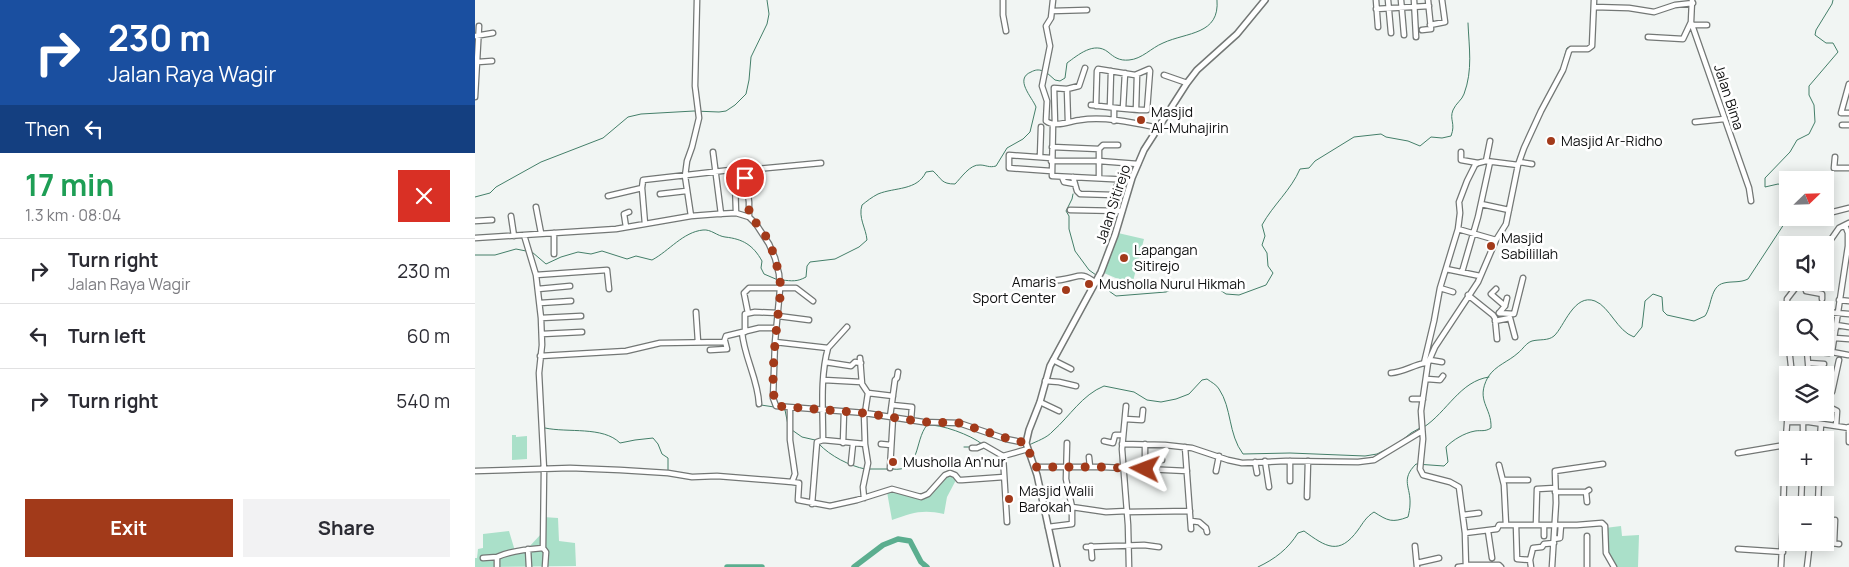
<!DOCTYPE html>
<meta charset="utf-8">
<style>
:root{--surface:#fff;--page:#f2f2f3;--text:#2b2b33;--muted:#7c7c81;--line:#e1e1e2;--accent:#a23a1a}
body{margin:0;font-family:Manrope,sans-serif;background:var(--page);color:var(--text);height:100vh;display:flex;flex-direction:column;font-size:19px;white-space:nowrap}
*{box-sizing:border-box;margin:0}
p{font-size:16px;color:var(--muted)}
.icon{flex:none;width:28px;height:28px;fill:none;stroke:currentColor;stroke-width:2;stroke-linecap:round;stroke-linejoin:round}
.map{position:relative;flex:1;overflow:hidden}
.drawer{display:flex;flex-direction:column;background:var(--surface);width:475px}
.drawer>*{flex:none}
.banner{background:#1a4fa0;color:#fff;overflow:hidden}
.needle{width:32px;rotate:67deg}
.controls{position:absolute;left:1304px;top:171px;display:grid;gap:10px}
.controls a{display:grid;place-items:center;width:55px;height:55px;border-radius:0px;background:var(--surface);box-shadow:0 2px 12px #0003;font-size:25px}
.pin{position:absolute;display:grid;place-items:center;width:42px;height:42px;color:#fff;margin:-21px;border:2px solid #fff;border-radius:50%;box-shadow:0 1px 5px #0007}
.me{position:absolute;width:55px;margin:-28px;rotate:273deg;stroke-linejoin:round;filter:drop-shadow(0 0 4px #0008)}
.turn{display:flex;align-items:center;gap:18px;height:105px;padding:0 25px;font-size:22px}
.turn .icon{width:65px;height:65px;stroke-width:2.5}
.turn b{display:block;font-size:35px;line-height:42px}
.then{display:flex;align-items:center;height:48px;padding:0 25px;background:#0003;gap:10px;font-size:19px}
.round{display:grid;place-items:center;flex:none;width:52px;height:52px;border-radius:0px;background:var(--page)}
.head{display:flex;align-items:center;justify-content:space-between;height:85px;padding:0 25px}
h1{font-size:30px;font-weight:700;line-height:38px;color:#1e9e55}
.primary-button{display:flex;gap:10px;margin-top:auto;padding:10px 25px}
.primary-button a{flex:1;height:58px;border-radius:0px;background:var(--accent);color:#fff;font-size:20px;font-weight:700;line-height:58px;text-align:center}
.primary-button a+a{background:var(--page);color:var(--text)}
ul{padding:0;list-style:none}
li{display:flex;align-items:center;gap:15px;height:65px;padding:0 25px;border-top:1px solid var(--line)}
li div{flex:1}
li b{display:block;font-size:19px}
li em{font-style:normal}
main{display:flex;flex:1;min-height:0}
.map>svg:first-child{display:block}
</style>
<main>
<section class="drawer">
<div class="banner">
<div class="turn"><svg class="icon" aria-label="right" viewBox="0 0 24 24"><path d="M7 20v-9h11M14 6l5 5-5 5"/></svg><div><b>230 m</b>Jalan Raya Wagir</div></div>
<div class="then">Then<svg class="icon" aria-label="left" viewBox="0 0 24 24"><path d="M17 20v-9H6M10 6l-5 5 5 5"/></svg></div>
</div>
<div class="head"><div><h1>17 min</h1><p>1.3 km · 08:04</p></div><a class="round" style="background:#d93025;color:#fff"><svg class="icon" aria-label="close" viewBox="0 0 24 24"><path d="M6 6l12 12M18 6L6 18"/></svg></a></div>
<ul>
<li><svg class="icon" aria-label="right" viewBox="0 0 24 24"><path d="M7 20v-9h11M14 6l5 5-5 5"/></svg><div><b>Turn right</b><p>Jalan Raya Wagir</p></div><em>230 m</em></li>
<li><svg class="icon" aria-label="left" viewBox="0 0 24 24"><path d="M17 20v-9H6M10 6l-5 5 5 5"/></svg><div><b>Turn left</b></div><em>60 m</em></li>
<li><svg class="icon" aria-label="right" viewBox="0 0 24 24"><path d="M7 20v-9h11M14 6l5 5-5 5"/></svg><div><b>Turn right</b></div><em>540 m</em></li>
</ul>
<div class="primary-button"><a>Exit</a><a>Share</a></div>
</section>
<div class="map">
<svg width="1374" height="567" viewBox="0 0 1374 567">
<rect width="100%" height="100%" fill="#f1f5f3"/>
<path fill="#aae0c9" d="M643 233 669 239 657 285 629 273Z
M37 435H41V437L52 436V459L37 460Z
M477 474 481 480 472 497 469 514C447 509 437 513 417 520L412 492 416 490 448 497 471 475Z
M68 517 83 518 84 541 100 543 101 566 0 567V558H2L3 549 8 548V534L34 531 40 551 53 548 68 532Z
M1146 526 1147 536 1164 535 1163 567H1140L1133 555 1130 528Z"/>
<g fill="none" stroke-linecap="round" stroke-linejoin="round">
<path stroke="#447f69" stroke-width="1" d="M571 72 580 80 585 81 590 78 592 63C603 55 619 41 633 52 639 57 644 61 654 60 667 59 676 48 688 43 712 32 745 35 742 0
M1085 72 1092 48 1095 47
M1056 127 1083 75
M1043 157 1046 151
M1312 186 1303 184 1290 187V178L1315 152 1322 140 1334 134 1340 122 1339 105 1334 95V86L1363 52 1358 43H1351L1340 35 1341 30 1357 4 1358 0
M598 194 597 199 591 211 594 216V229L600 251 614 270 621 275
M0 197 15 193 21 187 66 162 128 138 153 117 166 114 219 111 244 112 251 111 260 105 271 94 274 80 276 57 292 24 294 14 292 0
M57 252 71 264 86 257 103 252 116 254 127 251 152 259 161 256 177 260C194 251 208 232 228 230 236 229 242 236 250 237 268 239 278 245 287 261L286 268 289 274 303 280
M0 255H20L41 249 51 251
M626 279 634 291 641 296 691 292 713 283 730 282 739 286 751 294 764 295 791 285 798 273 793 266 792 253 787 245 790 236 787 225C798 205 816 190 825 169L834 168 840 161 879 137 906 134 911 137 933 141 945 146 956 137 967 138 976 136C981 123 974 120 978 110 981 103 987 100 989 94 998 70 994 48 993 23
M307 280C317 281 322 282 331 277L332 266 335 262 360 259 384 247 392 240C391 228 383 218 387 205 392 201 397 197 403 194 420 187 442 191 451 172L458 171C467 179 466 184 480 184 486 178 495 164 505 165 511 165 514 168 521 166L532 148 548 139 555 132 561 107C557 97 539 79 556 72 560 70 563 69 568 71
M286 405 299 407
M308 409 310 410 313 425
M949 427C972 412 985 381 1014 377
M70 428C93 433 128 426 145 443L160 440 178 438 183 444 187 454 193 458V472
M317 430 327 437 340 440
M926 441 936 433 945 428
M344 444C355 456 375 466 390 469
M554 445C562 441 572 438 578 431 595 416 607 395 629 386L659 392 672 400 686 402 701 399 714 394 727 380 732 379C736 382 742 385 744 389 757 408 753 434 768 454L815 453 890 456 902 454 920 445
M489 447H497
M394 469H413
M417 469C446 473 439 441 452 425 466 424 496 435 507 444
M352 504 375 499
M783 567C800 559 813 549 823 533L829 531C851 547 864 556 883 530 888 523 891 517 899 512 913 521 917 523 933 517 934 513 935 508 935 504 936 487 925 480 941 464L969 466 973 462 971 447C978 440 989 433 1000 431 1006 430 1010 432 1016 428 1017 407 1000 401 1013 377 1021 365 1033 362 1043 353 1048 349 1051 343 1057 341 1065 339 1073 341 1079 336 1089 327 1099 293 1120 301 1135 307 1142 331 1159 337L1167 327 1170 301 1178 294 1187 297 1188 311 1192 315 1219 321 1230 316C1237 306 1235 286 1249 283 1257 281 1265 283 1273 279L1313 218"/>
<path stroke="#5bae8f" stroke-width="5.5" d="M252 567H287
M379 567 408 545 423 539 435 541 446 562 452 567"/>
<g stroke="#737775" stroke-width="7">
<path id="minor" d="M528 0V15L531 31
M578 0 576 18 571 26 575 46 567 86 572 101 571 121C580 128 595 121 605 120 630 116 660 123 684 128
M901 0 903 27
M913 0 916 33
M926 0 929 35
M939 0 941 37
M1217 0 1216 22 1274 188 1276 201
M1119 7 1154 8 1179 12 1200 5 1218 3
M901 9 954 6
M577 11 612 10
M955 25 970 22 967 0
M1217 25H1232
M947 30 956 29 953 0
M0 36 18 33
M1173 37 1208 39 1216 22
M3 62 17 61
M689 75 712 83
M1374 84 1366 113H1374
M0 97 4 26
M616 105C635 107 654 110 672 110L675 71 674 69 660 75 623 69 622 71 621 106
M635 107 636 71
M648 108 650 73
M661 109 662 75
M639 121V108
M593 122 592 89 604 86 610 68
M1220 122 1249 119
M578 124 577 176 656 180
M580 124 579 88 592 89
M1367 125H1374
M577 147 624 149V177
M624 149 628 145H643
M238 152 246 214
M986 152V160L1003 163
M565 157 566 127
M1360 157 1359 168H1374
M576 161H624L663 164
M1011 161 1015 141
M1044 162 1057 164
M257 170 260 182 261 213
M270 170 346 163
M576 171 534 168V155L576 158
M587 177 589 182 600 184
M598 177 602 191 605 194 639 195 644 179
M185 194 211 191
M133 196 167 188
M1006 204 1034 210
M61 207 66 233
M595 210 647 211
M1350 214 1374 208
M36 216 39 236
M216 216 210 176 212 161 217 147 224 118 220 86 222 0
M0 221 17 220
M170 224 167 188 168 180 264 169 270 170 274 202V217
M151 227 149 214 154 212
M983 229 1021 240
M49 235 61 275 66 318 67 345 64 373 69 470 68 548 71 552 70 567
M0 238 141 229 216 216 242 214 261 213 274 217 281 224 294 244 300 258 304 274 305 289 300 342 298 398 301 406 390 413 448 422 484 423 531 439 551 443
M1350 248 1364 228 1374 223
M79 254V233
M971 269 1005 276
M987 272 1003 217 1015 162
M61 275 132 270 134 289
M565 281C573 281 582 281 590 279 606 276 606 272 621 283
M1330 282 1331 291 1347 294V299
M965 288 978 292
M63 289 95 286
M1021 289 1016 294 1030 306 1024 313
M993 295 1018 315 1020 318 1022 339
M1364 300 1374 301
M65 303 96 301
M1030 306 1032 298
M221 312 223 342
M1350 312 1374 314
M273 313 269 293 274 288H321L338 301
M1024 313 1039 314 1048 278
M303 316 334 320
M66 318 106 316
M1020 321 1035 318 1040 337
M1361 325 1374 327
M1312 327V299L1325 282
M1350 327 1361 328
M267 332C269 357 283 379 284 404
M270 332V314L280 312 303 313
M67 334 107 332
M1360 338 1374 339
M1350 340H1359
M300 342 353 348C345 377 348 410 348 440L390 444
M353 348 372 327
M1314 348 1317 375
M235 350 252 349 250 341
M1357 352 1373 355
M65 356 151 351 185 343 249 342 251 336 284 328H301
M385 358 387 384 393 393 390 413
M578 360 596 369
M955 360 967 362
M350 362 376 366 380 362 386 363
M949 363 959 321 965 288 983 229 985 213 984 202 992 181 1000 165 1003 163 1011 161 1043 165
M1333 363 1349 364
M916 373C929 372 938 365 950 363
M1334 375 1332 351 1354 353 1357 352 1373 246V233L1370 225
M952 379 965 380 968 376
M349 380 386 382
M570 381 584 382 601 386
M393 393 418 396
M1350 393 1357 392 1364 360
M937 399H948
M565 402 584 411
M417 405 437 407 436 420
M651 406 647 449 653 525 654 567
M1356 408 1362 411 1361 426
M315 409V440L320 474 317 482
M415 417 420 380 422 378 423 372
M650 419 667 420 668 410
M1312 422H1334L1374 428
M1328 440V422
M1345 440 1346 424
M629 441 638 443 640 435H648
M1374 442V427
M368 443 369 411
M592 443 591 479 597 507 631 512 652 511
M406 444 416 445
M647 444 690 445 717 448 753 460 767 463 811 461 883 462 899 460 947 431
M710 447 716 529
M497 448H502L509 445 528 456 553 449
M1263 453 1310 445
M528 456 532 522
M614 457 615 467
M671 460H687
M790 461 794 487
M815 461V481
M780 462 782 473
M376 463 378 444
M1024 465 1029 485 1031 525
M560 467H628L712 471
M415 468 418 417
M670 469V444
M0 471 95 468 145 470 193 473 217 477 242 476 317 482 324 483 323 500 355 506 382 500 417 489 446 497 453 494 470 475 475 473 480 475 484 480H487L529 477
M741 471 744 456
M1028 480H1053
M1080 492H1111L1114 490
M1111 492 1112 502
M832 497 833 461
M389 498 388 487 393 463 390 444 389 413
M337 504 342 442 348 440
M1326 505 1327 478
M1343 505 1344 478
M652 512 715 511
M988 515 1004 513
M716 521 724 522 731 528 732 532
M1041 525 1042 559 1055 560 1056 567
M1061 525 1062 489 1080 488
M573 527 597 524V507
M1013 531 1017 558
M990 533 1022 529 1024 525H1102L1127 523 1130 526 1131 553 1139 567
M1069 536V525
M1112 536V567
M1079 539 1085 538 1086 525
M1350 542 1364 544
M1359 543 1360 520
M616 546 617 558
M940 546 942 567
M611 547 669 545 684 547
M53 549 54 567
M1263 549 1308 552
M8 558 22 557
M1055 560 1058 548 1067 547 1069 544 1079 543
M942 563 964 558
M991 565H1024L1026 567
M22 567V557C35 551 54 549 68 548
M983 567 991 566
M991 567 990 533 984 487 975 482 948 475 945 469 948 439 946 411 953 363 960 347 1003 282 1021 240 1031 224 1043 165 1049 148 1066 111 1088 70 1094 51 1096 49H1113L1117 46 1119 0
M1077 567 1081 503 1080 471 1128 464
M1306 567C1309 516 1308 464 1313 412
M1332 567 1335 542"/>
</g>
<g stroke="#737775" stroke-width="8">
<path id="major" d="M582 567 562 475 551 443 554 430 565 402 575 366 626 272 640 235 657 178 669 150 712 83 722 70 762 34 790 0"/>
</g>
<use href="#minor" stroke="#fff" stroke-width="4.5"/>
<use href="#major" stroke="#fff" stroke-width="5"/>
</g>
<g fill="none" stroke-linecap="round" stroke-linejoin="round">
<path stroke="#a23a1a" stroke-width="9" stroke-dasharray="0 16.2" d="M270 178 274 202V217C295 231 303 265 306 288 304 310 292 392 302 406L389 413 448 422 484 423 531 438 551 443 560 467H628L670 469"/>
</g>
<g fill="#a23a1a" stroke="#fff" stroke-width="2">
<circle cx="666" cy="120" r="5"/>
<circle cx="1076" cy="141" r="5"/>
<circle cx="1016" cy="246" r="5"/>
<circle cx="649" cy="258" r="5"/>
<circle cx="614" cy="284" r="5"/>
<circle cx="591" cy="290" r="5"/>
<circle cx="418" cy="462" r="5"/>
<circle cx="534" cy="499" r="5"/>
</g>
<g text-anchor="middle" stroke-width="5" stroke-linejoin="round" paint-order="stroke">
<g font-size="14" fill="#0f1010" stroke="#fff">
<text transform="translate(1254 97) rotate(72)" y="5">Jalan Bima</text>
<text transform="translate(638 204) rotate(-72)" y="5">Jalan Sitirejo</text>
</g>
<g font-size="14" fill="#0f1010" stroke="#fff" text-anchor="start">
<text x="676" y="117">Masjid<tspan x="676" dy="16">Al-Muhajirin</tspan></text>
<text x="1086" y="146">Masjid Ar-Ridho</text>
<text x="1026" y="243">Masjid<tspan x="1026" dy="16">Sabilillah</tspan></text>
<text x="659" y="255">Lapangan<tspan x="659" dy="16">Sitirejo</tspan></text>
<text x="581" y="287" text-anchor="end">Amaris<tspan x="581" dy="16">Sport Center</tspan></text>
<text x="624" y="289">Musholla Nurul Hikmah</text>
<text x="428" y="467">Musholla An'nur</text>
<text x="544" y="496">Masjid Walii<tspan x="544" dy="16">Barokah</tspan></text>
</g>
</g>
</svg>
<div class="controls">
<a><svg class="needle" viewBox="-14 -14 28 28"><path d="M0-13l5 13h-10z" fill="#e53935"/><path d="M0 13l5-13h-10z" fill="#7c7c81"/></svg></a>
<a><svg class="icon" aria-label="sound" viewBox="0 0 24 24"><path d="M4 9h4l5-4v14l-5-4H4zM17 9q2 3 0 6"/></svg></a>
<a><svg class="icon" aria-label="search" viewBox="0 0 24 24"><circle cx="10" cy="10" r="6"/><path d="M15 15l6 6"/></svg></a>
<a><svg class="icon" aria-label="layers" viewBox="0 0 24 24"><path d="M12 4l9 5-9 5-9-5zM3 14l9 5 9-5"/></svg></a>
<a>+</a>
<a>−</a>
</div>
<div class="pin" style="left:270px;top:178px;background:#d93025"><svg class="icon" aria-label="arrive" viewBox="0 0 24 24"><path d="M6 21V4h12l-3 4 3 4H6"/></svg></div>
<svg class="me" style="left:670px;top:469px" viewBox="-20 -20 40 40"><path d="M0-17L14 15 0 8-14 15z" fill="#a23a1a" stroke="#fff" stroke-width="4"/></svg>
</div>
</main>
